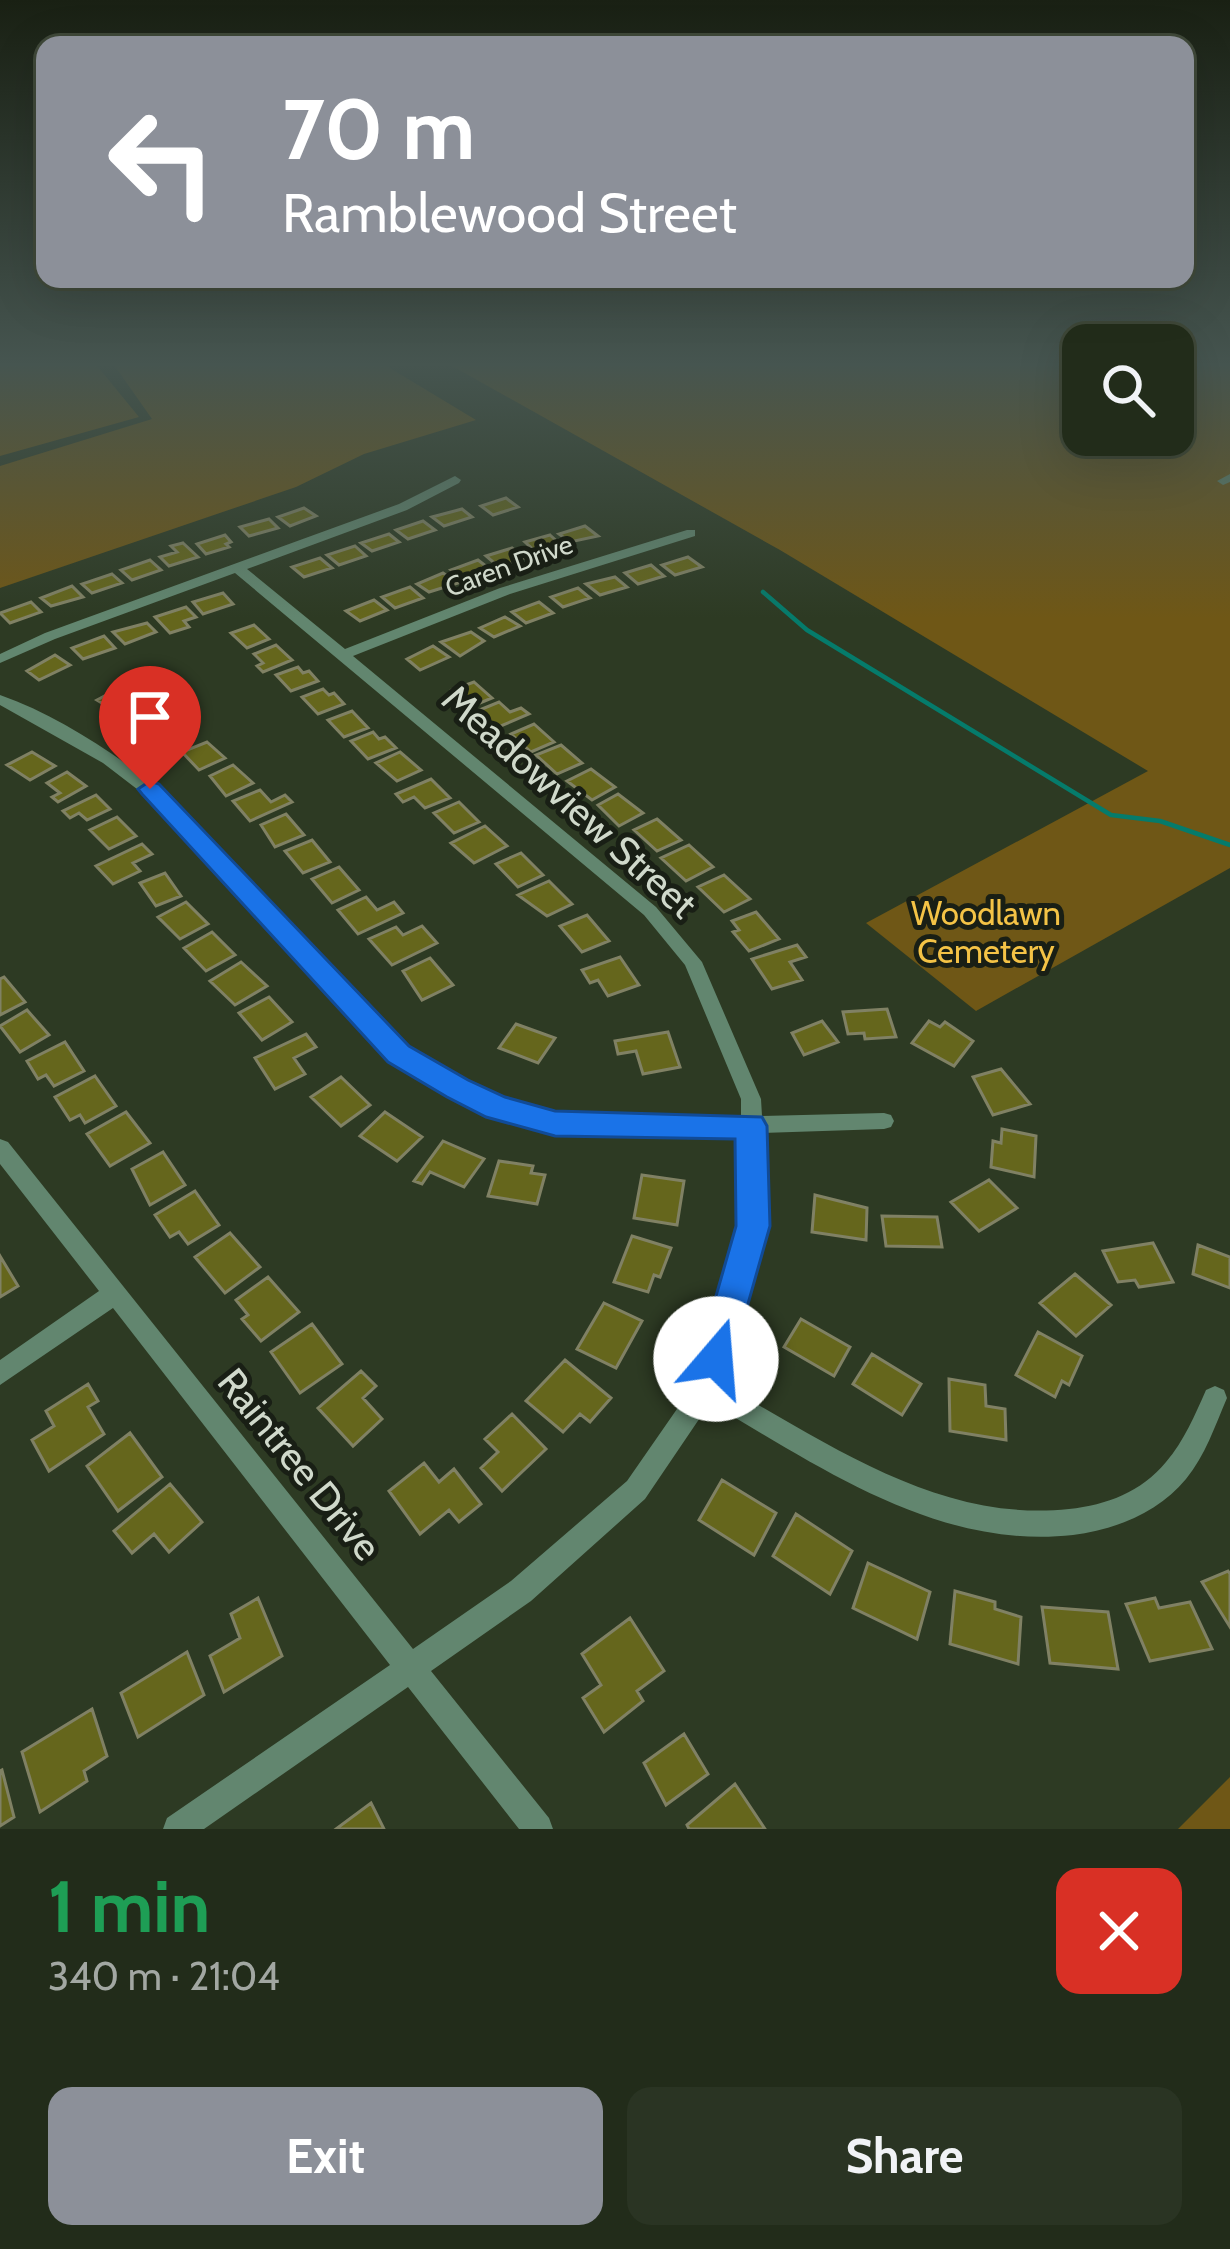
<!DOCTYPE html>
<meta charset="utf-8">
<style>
:root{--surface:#222c1a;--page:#2a3423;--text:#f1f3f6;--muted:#a2a7a2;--line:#3f4839;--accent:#8c9099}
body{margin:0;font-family:Cabin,sans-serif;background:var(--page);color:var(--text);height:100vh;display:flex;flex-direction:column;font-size:45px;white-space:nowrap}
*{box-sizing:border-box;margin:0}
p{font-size:39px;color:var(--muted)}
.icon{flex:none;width:66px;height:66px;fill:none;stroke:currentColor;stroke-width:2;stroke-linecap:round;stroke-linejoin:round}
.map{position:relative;height:1829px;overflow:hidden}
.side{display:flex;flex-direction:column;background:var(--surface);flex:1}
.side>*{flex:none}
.guide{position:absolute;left:36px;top:36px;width:1158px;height:252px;border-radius:24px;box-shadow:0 12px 48px #0002,0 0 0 3px var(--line);background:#8c9099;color:#fff;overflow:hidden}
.fabs{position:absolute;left:1062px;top:324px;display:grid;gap:24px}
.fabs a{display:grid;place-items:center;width:132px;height:132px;border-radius:24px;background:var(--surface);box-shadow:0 12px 48px #0002,0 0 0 3px var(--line);font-size:60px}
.pin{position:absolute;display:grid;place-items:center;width:102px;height:102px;color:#fff;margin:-123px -51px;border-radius:50% 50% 50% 0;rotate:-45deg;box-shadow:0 0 12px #0007}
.pin .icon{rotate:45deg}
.me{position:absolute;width:132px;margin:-66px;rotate:18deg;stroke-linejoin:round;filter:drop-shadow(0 0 9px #0008)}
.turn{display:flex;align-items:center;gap:42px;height:252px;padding:0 48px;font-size:54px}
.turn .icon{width:156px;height:156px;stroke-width:2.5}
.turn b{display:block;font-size:84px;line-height:102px}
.round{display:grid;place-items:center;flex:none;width:126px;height:126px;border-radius:24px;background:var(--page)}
.head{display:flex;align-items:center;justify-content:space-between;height:204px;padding:0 48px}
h1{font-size:72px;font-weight:700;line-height:90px;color:#1e9e55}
.primary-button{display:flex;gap:24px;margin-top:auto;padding:24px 48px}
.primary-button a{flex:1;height:138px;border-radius:24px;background:var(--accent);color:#fff;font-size:48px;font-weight:700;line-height:138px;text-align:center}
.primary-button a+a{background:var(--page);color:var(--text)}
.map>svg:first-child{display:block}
</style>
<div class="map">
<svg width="1230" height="1829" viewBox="0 0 1230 1829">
<rect width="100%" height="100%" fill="#2d3a23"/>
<path fill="#6f5716" d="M0 362H94L139 417 0 456Z
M112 362H380L476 420 364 454 296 487 0 588V466L152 419Z
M445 362H1083V435H1173V362H1230V868L976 1011 866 923 1148 771 780 550Z
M1230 1777V1829H1178Z"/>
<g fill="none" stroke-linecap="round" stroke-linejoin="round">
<path stroke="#057b6b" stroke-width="4.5" d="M763 592 807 630 1111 815 1160 821 1230 845"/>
</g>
<path fill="#65661c" stroke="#808164" stroke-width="3" d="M506 498 518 507 493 515 481 506Z
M304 508 316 516 290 526 278 517Z
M462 509 472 517 444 526 432 517Z
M269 519 278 528 249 536 240 527Z
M423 521 435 530 408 539 396 530Z
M585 526 598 536 570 542 559 534Z
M389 534 399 542 372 551 361 543Z
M225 535 231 542 226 544 229 547 206 554 197 544Z
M550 535 561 545 536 552 525 542Z
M183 543 198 557 169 566 160 557 177 552 171 546Z
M355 546 366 556 339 565 327 555Z
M512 548 525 558 499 567 486 556Z
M688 557 702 567 675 575 662 565Z
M320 558 332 568 304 577 292 567Z
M150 560 161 570 132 580 121 570Z
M478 560 491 570 463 579 451 570Z
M651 565 664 576 638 584 625 573Z
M443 573 458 583 429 592 417 584Z
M112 574 122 583 92 593 82 584Z
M615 577 627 587 600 595 586 584Z
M72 586 83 597 51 606 41 598Z
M410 587 423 598 395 608 382 597Z
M578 588 590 598 563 607 551 597Z
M223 593 233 604 203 614 193 602Z
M374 600 387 610 360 621 346 611Z
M31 602 41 612 10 623 0 613Z
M539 602 553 613 526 623 512 612Z
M186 607 196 617 184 621 189 627 170 633 155 617Z
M505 617 520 626 494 637 480 628Z
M147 623 156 632 125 644 113 632Z
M254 625 269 639 247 648 231 633Z
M471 632 484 641 460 656 441 642Z
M104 636 115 648 83 659 72 648Z
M276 645 292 660 263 672 257 666 263 663 254 654Z
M433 646 449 657 420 670 407 659Z
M55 655 70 665 39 680 27 671Z
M298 667 303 673 309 671 318 681 291 691 276 675Z
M474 682 492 698 468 708 452 690Z
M123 686 132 691 125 694 135 701 115 711 97 700Z
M323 689 329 695 334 693 344 704 318 714 302 697Z
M499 702 510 712 521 708 529 714 496 728 477 711Z
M140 705 150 711 161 706 168 710 138 726 121 714Z
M352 711 368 728 344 737 328 720Z
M168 723 187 735 168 746 149 734Z
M534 724 554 742 531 752 511 734Z
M373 732 379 739 385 737 396 748 368 759 351 741Z
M207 742 225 758 199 770 182 752Z
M561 745 582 763 557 774 536 755Z
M32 752 55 766 30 780 7 765Z
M400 752 421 770 397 781 376 763Z
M233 765 253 783 226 796 210 776Z
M591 769 615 787 592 800 567 781Z
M67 772 86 786 58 802 52 797 60 793 47 783Z
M431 779 450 798 425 808 414 797 403 802 396 794Z
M260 790 271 802 285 795 292 802 250 821 233 801Z
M618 794 643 813 619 826 598 805Z
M96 795 110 809 87 820 79 813 70 818 63 811Z
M459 802 479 822 454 833 434 813Z
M286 814 304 835 275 847 261 825Z
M117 817 136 836 109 849 90 830Z
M657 819 681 840 657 851 634 830Z
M485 826 507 846 474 863 451 843Z
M312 840 330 862 303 873 285 851Z
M142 844 152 854 133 863 140 871 113 884 96 866Z
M689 845 713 867 686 881 661 858Z
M521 853 543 875 518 887 496 864Z
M339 867 359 890 332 903 312 879Z
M165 873 181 896 156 906 140 883Z
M724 875 750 899 724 912 698 887Z
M549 881 572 904 547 916 518 895Z
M366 897 377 910 394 902 403 913 358 934 338 910Z
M186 902 208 924 180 939 158 917Z
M756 912 779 939 749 951 733 932 739 930 732 921Z
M587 915 609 941 582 952 560 926Z
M422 926 437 943 392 965 369 939 396 927 403 935Z
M212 932 235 955 206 971 184 948Z
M797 945 806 957 790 962 802 980 772 989 752 959Z
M620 957 639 985 608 996 598 980 590 983 582 970Z
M430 958 453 985 422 1000 403 971Z
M241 962 267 986 235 1005 210 981Z
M4 977 25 1002 0 1015V979Z
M269 997 292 1022 262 1040 239 1013Z
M887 1009 896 1037 865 1039 864 1033 848 1034 843 1012Z
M27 1010 49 1035 20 1052 0 1026Z
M822 1021 838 1042 804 1055 792 1033Z
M929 1021 940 1027 945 1022 973 1041 954 1066 912 1043Z
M516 1024 555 1038 538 1063 499 1048Z
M668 1032 680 1067 643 1074 636 1051 618 1054 615 1041Z
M306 1034 316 1047 294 1058 305 1074 275 1089 255 1058Z
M65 1042 84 1071 54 1086 46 1075 38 1079 27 1061Z
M1001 1069 1030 1104 993 1115 973 1077Z
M95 1076 116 1106 85 1123 80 1115 70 1120 55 1097Z
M341 1077 370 1105 341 1126 311 1097Z
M126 1112 150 1143 110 1166 87 1134Z
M385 1112 422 1137 397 1161 360 1136Z
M1002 1129 1036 1136 1034 1177 991 1167 993 1141 1001 1143Z
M443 1141 484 1159 464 1187 430 1172 422 1184 414 1181Z
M163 1152 185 1185 150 1205 132 1169Z
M499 1161 533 1166 531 1173 545 1175 537 1204 488 1196Z
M642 1175 684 1181 677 1225 634 1218Z
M989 1180 1017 1208 979 1231 951 1202Z
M195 1191 219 1225 188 1244 179 1232 170 1237 155 1215Z
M815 1195 867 1208 866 1240 812 1232Z
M882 1216 937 1217 942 1247 886 1246Z
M230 1233 260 1267 225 1293 195 1257Z
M632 1236 671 1248 660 1277 654 1275 648 1292 614 1282Z
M1153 1243 1173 1282 1139 1287 1135 1280 1118 1282 1103 1251Z
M1198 1245 1230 1257V1288L1193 1274Z
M0 1256 18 1286 0 1297Z
M1075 1274 1111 1305 1076 1336 1040 1303Z
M268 1277 299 1312 261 1341 242 1319 248 1315 236 1300Z
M604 1303 642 1321 616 1368 577 1349Z
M801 1319 850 1347 834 1376 784 1347Z
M312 1324 342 1364 300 1393 271 1352Z
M1038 1332 1082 1356 1069 1385 1062 1381 1055 1397 1016 1375Z
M872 1354 921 1384 902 1415 853 1384Z
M565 1360 611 1398 590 1422 580 1414 563 1432 526 1401Z
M361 1371 376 1386 363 1398 382 1419 353 1446 318 1408Z
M949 1379 985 1385 986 1406 1005 1409 1006 1440 950 1431Z
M88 1384 98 1401 88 1407 104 1434 49 1471 32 1440 54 1426 46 1411Z
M512 1414 546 1449 502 1491 481 1468 498 1452 485 1439Z
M130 1433 162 1477 118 1511 87 1466Z
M424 1463 439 1482 454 1469 481 1504 459 1522 449 1510 420 1534 389 1491Z
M722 1480 776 1513 754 1555 699 1520Z
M170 1484 202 1522 169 1552 154 1534 132 1553 114 1531Z
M796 1514 852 1551 830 1594 773 1556Z
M868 1563 930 1592 917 1639 853 1608Z
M1228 1571 1230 1574V1627L1202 1582Z
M955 1591 995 1602V1609L1021 1617 1018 1664 950 1644Z
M258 1598 282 1656 224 1692 210 1656 240 1638 231 1614Z
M1155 1598 1159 1608 1190 1602 1212 1649 1150 1661 1126 1604Z
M1042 1607 1108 1612 1118 1669 1050 1663Z
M630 1618 664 1671 637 1691 643 1701 604 1732 583 1698 601 1685 582 1654Z
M187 1652 204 1695 138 1737 121 1693Z
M92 1709 107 1756 84 1771 87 1781 40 1812 22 1752Z
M684 1734 708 1774 666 1805 644 1763Z
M2 1770 14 1817 0 1826V1771Z
M735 1784 765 1829H689L687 1825Z
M371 1803 384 1829H336Z"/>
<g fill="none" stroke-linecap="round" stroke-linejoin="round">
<path fill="#62866f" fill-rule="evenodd" d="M1230 474V482L1223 485 1217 481Z
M455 476 461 480 459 483 407 510 247 569 345 649 500 588 687 530H695V536L510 594 353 656 656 907 702 962 761 1099 762 1116 884 1113 891 1115 894 1121 891 1127 884 1129 762 1133 764 1226 720 1383C828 1443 939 1523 1069 1509 1107 1505 1141 1492 1166 1462 1184 1441 1195 1415 1206 1390L1215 1386 1224 1390 1227 1398C1215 1426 1205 1456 1186 1479 1159 1512 1115 1530 1073 1535 938 1550 822 1468 710 1403L645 1499 531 1601 431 1671 549 1818 553 1829H519L408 1687 204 1829H163L167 1818 390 1665 113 1308 0 1385V1360L99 1291 0 1164V1139L8 1142 413 1649 511 1581 627 1481 695 1383 742 1226 741 1133 615 1136 555 1132 490 1114 391 1059 163 809 103 763 0 705V695C63 717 124 760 175 801L405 1049 503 1101 555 1116 615 1120 741 1116V1099L685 965 644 915 235 573 55 639 0 663V654L45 633 399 504Z"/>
</g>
<linearGradient id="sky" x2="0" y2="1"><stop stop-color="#192013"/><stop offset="0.59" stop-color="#465550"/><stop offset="1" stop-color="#465550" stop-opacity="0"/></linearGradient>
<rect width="1230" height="618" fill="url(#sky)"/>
<path fill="#1a73e8" stroke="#114b97" stroke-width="3" d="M150 781 159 784 409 1046 468 1080 505 1097 555 1111 762 1117 767 1126 770 1226 729 1371 716 1376 703 1371 698 1359 736 1226 735 1139 555 1136 486 1117 447 1097 388 1062 142 794 138 789Z"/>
<g text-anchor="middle" stroke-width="10" stroke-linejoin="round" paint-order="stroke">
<g font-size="27" fill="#d0d9cb" stroke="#191f15">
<text transform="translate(509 566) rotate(-20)" y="9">Caren Drive</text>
</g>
<g font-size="33" fill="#f4c346" stroke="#191f15">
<text x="986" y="925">Woodlawn<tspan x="986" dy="38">Cemetery</tspan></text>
</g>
<g font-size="39" fill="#d0d9cb" stroke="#191f15">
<text transform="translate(570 801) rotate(42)" y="14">Meadowview Street</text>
<text transform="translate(300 1464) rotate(51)" y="14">Raintree Drive</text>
</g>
</g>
</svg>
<div class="fabs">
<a><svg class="icon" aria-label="search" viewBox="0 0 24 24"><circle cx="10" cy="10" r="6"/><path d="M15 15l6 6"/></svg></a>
</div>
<div class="pin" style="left:150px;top:789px;background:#d93025"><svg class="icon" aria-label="arrive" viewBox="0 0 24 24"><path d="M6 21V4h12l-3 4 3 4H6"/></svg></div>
<svg class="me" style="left:716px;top:1359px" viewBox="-20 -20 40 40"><circle r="19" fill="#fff"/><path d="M0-13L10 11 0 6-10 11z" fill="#1a73e8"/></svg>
<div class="guide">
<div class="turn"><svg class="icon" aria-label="left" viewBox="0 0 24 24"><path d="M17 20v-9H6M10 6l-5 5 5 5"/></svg><div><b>70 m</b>Ramblewood Street</div></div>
</div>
</div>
<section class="side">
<div class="head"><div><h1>1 min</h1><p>340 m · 21:04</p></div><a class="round" style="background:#d93025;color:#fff"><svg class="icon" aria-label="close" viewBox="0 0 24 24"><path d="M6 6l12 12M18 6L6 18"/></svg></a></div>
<div class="primary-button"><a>Exit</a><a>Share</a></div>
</section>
